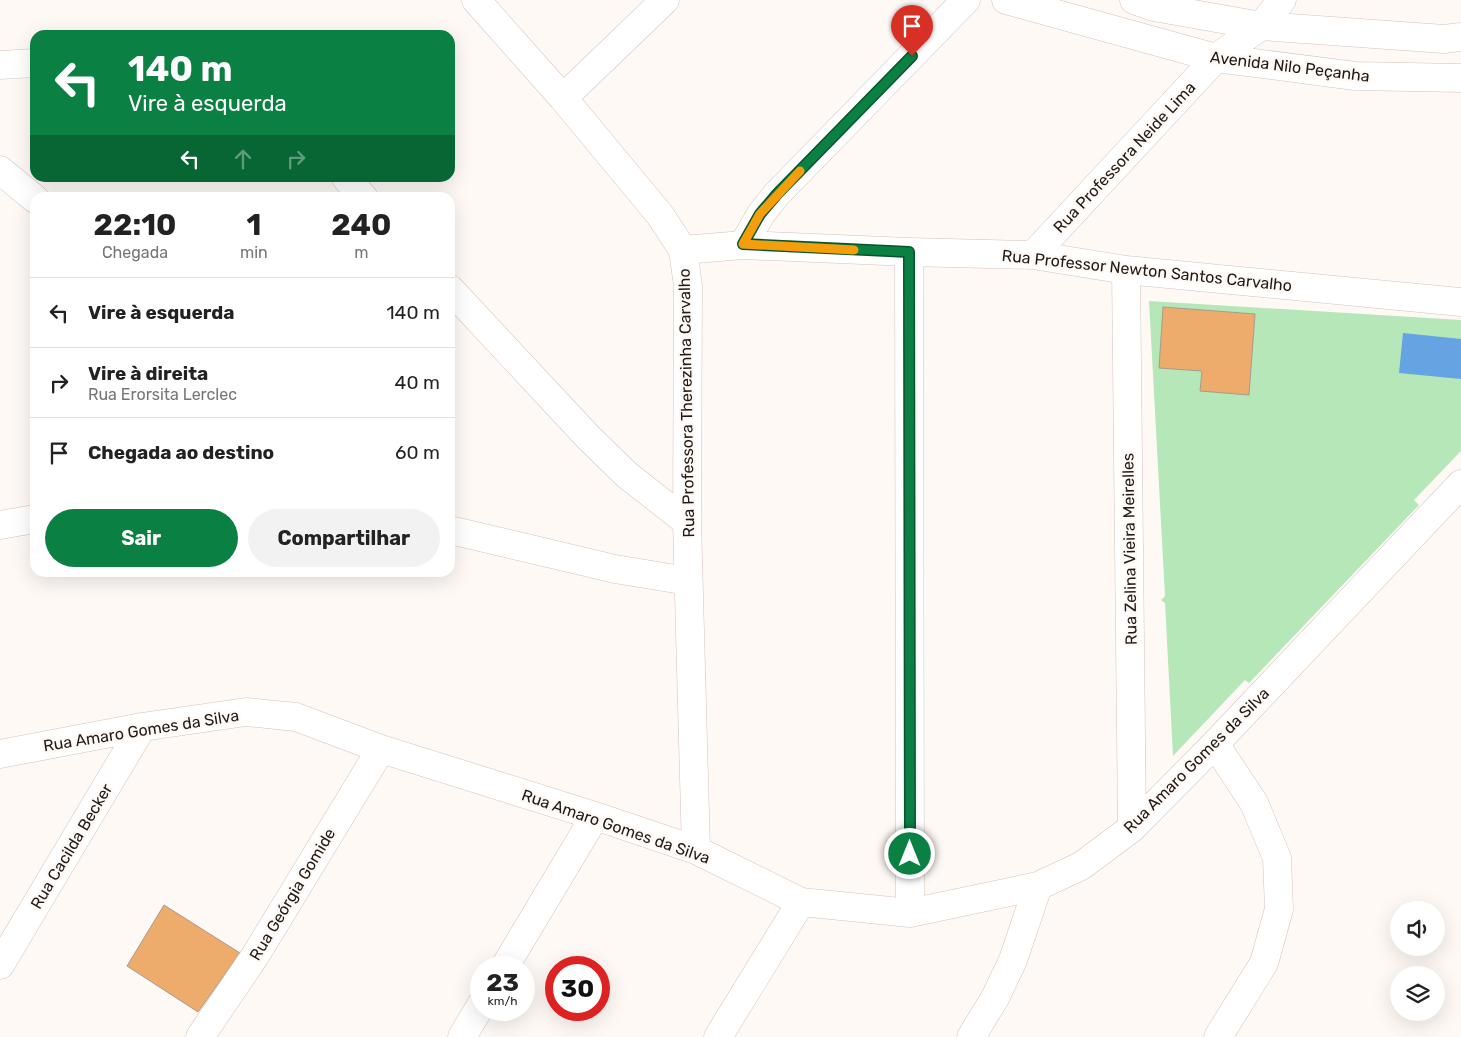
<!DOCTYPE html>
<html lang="pt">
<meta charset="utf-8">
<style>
:root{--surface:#fff;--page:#f2f2f2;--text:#222;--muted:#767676;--line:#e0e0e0;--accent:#0b8043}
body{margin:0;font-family:Rubik,sans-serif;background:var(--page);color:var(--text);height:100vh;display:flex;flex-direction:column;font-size:19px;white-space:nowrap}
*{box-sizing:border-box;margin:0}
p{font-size:16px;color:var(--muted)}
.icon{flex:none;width:28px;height:28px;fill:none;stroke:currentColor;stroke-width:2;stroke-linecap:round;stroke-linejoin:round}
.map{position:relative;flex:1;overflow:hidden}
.side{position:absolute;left:30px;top:192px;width:425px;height:385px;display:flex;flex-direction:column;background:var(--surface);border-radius:15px;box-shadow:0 5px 20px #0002}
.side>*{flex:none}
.guide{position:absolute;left:30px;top:30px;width:425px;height:152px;border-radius:15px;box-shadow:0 5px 20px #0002;background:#0b8043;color:#fff;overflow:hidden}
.buttons{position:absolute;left:1390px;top:901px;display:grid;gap:10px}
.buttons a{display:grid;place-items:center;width:55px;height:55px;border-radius:50%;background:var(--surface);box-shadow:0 5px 20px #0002;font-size:25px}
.speed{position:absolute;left:470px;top:956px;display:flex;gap:10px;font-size:25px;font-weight:700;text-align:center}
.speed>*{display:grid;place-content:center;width:65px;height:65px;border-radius:50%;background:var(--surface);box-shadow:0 5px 20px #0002;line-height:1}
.speed small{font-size:12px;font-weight:400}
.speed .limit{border:8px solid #d22;background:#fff;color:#111}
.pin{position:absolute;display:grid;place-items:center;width:42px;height:42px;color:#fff;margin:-51px -21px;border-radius:50% 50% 50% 0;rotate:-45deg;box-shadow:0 0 5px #0007}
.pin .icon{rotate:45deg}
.me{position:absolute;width:55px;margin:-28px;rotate:0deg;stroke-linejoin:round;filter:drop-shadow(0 0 4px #0008)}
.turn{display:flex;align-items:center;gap:18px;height:105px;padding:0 15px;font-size:22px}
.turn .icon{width:65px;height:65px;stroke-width:2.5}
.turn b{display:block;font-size:35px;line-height:42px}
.lanes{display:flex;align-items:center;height:48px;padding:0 15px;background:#0003;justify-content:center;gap:25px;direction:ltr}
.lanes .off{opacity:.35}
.eta{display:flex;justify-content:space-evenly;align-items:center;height:85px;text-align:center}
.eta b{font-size:30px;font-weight:700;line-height:35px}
.primary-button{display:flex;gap:10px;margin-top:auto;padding:10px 15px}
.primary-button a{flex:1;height:58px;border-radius:30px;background:var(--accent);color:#fff;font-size:20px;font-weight:700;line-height:58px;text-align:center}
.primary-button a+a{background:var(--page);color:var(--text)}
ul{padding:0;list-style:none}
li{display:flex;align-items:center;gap:15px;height:70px;padding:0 15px;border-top:1px solid var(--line)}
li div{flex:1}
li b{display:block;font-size:19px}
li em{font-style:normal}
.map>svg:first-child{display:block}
</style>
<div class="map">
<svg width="1461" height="1037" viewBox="0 0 1461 1037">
<rect width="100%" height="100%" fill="#fff9f6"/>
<path fill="#b6e7b9" d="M1149 301 1461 320V451L1414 500 1419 505 1249 683 1245 680 1173 756 1165 603 1161 600 1165 596Z"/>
<path fill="#66a3e2" d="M1403 333 1461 339V379L1399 373Z"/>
<path fill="#edac6b" stroke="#a69b91" d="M1163 307 1255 314 1249 395 1200 391 1202 371 1159 368Z
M164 905 240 953 198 1012 127 966Z"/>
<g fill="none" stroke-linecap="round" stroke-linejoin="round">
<g stroke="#d2c3bc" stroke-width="29">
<path id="street" d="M476 0 563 98 660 215 683 250 688 286 687 522 696 850
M1006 0 1216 58 1355 76 1461 78
M1134 0 1154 7 1261 26 1444 39 1461 37
M0 65 35 63
M563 98 665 0
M0 170 35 199
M346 178 364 198
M743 245 761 214 777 194 966 0
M683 250 743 245 909 252 1033 255 1126 270 1461 302
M909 252 910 913
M1033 255 1216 58 1261 26 1282 0
M1126 270 1132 828
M450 289 588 437 627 475 687 522
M0 525 35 519
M450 530 615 569 688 581
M1215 744 1254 803 1277 858 1279 909 1264 963 1218 1037
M0 754 142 727 246 712 296 717 381 749 595 816 696 850 801 902 910 913 1038 886 1081 866 1132 828 1215 744 1461 484
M0 965 142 727
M504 968 595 816
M200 1037 255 956 381 749
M462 1037 481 1005
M718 1037 801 902
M971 1037 995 998 1013 960 1038 886"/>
</g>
<use href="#street" stroke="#fff" stroke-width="28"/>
</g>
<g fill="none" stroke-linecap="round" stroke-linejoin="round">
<g stroke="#07532c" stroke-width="12">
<path id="route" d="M910 854 909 252 743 244 760 214 777 194 912 56"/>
</g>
<use href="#route" stroke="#0b8043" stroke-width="9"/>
<path stroke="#f59e0b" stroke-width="9" d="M800 171 760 214 743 244 854 250"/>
</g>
<g text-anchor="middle" stroke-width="5" stroke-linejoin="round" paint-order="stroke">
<g font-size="16" fill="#1f1a17" stroke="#fff9f6">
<text transform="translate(1290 66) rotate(7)" y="6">Avenida Nilo Peçanha</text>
<text transform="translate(1124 157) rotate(-47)" y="6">Rua Professora Neide Lima</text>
<text transform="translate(1147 270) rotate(6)" y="6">Rua Professor Newton Santos Carvalho</text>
<text transform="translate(686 403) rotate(-91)" y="6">Rua Professora Therezinha Carvalho</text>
<text transform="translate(1129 549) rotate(-91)" y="6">Rua Zelina Vieira Meirelles</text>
<text transform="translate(141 730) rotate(-9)" y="6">Rua Amaro Gomes da Silva</text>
<text transform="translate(1196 760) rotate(-45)" y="6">Rua Amaro Gomes da Silva</text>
<text transform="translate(616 826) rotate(19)" y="6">Rua Amaro Gomes da Silva</text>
<text transform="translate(71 846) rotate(-59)" y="6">Rua Cacilda Becker</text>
<text transform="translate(292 894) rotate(-59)" y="6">Rua Geórgia Gomide</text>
</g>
</g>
</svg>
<div class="buttons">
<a><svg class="icon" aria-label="sound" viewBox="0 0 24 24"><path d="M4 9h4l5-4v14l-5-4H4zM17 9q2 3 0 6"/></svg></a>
<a><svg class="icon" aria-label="layers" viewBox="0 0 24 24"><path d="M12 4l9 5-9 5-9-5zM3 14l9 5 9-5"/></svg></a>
</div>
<div class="speed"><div>23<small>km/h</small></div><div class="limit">30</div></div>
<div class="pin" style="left:912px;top:56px;background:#d93025"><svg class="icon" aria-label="arrive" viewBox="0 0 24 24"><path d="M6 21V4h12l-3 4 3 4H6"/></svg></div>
<svg class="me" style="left:910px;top:854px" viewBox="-20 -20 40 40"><circle r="17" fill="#0b8043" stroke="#fff" stroke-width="3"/><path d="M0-11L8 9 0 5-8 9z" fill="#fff"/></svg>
<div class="guide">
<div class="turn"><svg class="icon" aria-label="left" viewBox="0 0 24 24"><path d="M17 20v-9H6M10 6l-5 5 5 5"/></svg><div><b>140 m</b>Vire à esquerda</div></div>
<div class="lanes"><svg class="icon" aria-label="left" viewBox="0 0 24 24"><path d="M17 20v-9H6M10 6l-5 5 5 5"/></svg><svg class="icon off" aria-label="ahead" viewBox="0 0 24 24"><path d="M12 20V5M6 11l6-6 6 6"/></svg><svg class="icon off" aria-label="right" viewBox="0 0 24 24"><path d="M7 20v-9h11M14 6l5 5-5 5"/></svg></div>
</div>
<section class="side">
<div class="eta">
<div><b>22:10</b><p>Chegada</p></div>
<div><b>1</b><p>min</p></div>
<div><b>240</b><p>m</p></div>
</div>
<ul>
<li><svg class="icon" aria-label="left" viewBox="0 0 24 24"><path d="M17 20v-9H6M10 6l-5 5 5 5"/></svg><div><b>Vire à esquerda</b></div><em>140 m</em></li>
<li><svg class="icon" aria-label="right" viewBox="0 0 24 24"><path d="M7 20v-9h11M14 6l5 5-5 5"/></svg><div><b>Vire à direita</b><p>Rua Erorsita Lerclec</p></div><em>40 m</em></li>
<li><svg class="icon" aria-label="arrive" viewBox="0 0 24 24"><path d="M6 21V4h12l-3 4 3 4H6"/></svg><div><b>Chegada ao destino</b></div><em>60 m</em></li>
</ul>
<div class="primary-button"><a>Sair</a><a>Compartilhar</a></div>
</section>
</div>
